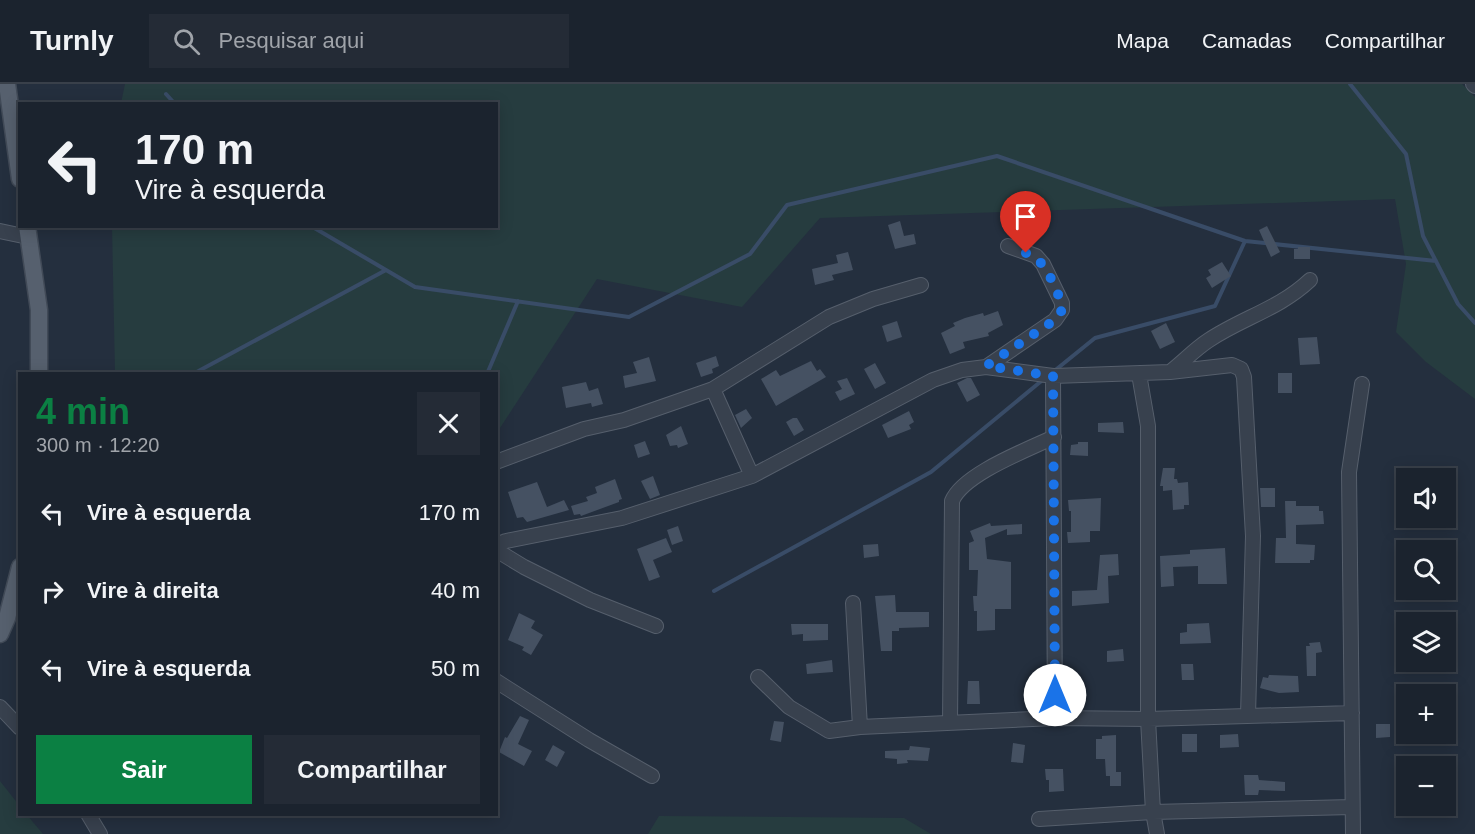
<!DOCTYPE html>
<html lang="pt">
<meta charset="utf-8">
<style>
:root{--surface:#1b232e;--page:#242b36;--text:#f1f3f6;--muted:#a0a4aa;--line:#39404a;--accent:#0b8043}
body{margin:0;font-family:Helvetica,sans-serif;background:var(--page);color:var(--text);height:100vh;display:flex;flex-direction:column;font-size:22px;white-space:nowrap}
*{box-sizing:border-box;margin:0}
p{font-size:20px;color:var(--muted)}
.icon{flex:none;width:33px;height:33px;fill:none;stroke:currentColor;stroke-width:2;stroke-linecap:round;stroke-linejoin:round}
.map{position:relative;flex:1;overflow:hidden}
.panel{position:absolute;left:18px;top:288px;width:480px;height:444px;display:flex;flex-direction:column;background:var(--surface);border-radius:0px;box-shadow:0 3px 15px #0003,0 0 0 2px var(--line)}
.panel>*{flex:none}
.hud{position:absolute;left:18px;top:18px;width:480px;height:126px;border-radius:0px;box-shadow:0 3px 15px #0003,0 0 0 2px var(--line);background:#1b232e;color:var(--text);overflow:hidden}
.fabs{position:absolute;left:1396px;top:384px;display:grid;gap:12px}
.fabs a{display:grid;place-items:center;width:60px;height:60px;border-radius:0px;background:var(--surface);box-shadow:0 3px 15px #0003,0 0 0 2px var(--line);font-size:30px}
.pin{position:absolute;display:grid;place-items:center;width:51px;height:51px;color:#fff;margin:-62px -26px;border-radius:50% 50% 50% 0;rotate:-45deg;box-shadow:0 0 6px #0007}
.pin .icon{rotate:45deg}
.me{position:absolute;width:66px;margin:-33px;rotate:0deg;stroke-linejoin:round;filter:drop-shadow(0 0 4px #0008)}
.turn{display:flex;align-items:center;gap:21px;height:126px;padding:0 18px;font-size:27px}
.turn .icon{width:78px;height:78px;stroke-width:2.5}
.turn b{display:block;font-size:42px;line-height:51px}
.round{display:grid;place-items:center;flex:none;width:63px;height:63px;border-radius:0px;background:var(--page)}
.overview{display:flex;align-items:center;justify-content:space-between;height:102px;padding:0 18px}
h1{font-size:36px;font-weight:700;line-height:45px;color:var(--accent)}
.action{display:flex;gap:12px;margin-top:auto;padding:12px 18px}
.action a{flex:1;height:69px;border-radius:0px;background:var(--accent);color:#fff;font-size:24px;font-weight:700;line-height:69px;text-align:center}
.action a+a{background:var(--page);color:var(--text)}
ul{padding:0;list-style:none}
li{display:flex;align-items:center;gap:18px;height:78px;padding:0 18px}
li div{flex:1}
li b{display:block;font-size:22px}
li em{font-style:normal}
header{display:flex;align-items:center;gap:36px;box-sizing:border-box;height:84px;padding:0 30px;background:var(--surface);border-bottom:2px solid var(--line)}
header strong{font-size:28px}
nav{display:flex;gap:33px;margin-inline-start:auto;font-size:21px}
.search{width:420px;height:54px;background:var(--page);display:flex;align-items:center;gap:15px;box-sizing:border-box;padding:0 21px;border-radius:0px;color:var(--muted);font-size:22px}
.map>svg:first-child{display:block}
</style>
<header>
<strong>Turnly</strong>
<div class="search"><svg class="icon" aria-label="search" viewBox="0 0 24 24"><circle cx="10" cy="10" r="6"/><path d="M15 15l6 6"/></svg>Pesquisar aqui</div>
<nav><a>Mapa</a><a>Camadas</a><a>Compartilhar</a></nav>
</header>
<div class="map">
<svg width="1475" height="750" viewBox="0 0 1475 750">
<rect width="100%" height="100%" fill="#242f3e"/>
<path fill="#263c3f" d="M125 0H1462L1475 13V315L1426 278 1396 248 1406 180 1395 115 820 134 742 223 597 195 500 344H497L496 290 115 289 112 143 496 142V20L121 19Z
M0 697 19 721 20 730 27 731 43 750H0Z
M659 732 904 734 931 750H648Z"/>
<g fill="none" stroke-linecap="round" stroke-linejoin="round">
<path stroke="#394c67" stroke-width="4" d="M1350 0 1406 70 1423 152 1458 220 1475 239
M166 10 175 20
M311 142 415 203 629 233 750 170 787 121 997 72 1245 157 1436 177
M1053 288 1095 254 1215 222 1245 157
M193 290 386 186
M487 290 518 217
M714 507 931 388 1045 294"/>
</g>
<path fill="#455162" d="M900 137 904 152 914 150 916 160 895 165 888 141Z
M1267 142 1280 168 1271 173 1259 146Z
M1298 163H1310V175H1294V165H1298Z
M848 168 853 186 832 191 834 196 815 201 812 185 838 179 836 171Z
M1222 178 1231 192 1212 204 1206 194 1211 191 1208 186Z
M998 227 1003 241 988 249 989 252 963 258 965 264 950 270 941 249 955 242 953 239 965 234 983 229 984 232Z
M897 237 902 253 887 258 882 242Z
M1166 239 1175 258 1160 265 1151 247Z
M1317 253 1320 280 1300 281 1298 254Z
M716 272 719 282 712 285 713 289 701 293 696 279Z
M649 273 656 297 625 304 623 292 637 289 633 278Z
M811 277 817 287 820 285 826 293 776 322 761 295 776 286 780 292Z
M875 279 886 299 875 305 864 285Z
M1278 289H1292V309H1278Z
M847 294 855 310 840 317 835 308 842 305 837 297Z
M967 294H971L980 311 967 318 957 299Z
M586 298 589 307 598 304 603 320 592 323 591 319 566 324 562 303Z
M746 325 752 334 741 344 735 331Z
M909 327 914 338 909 341 911 345 888 354 882 341Z
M793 334H797L804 346 794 352 786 338Z
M1123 338 1124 349 1098 348V339Z
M681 342 688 360 678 364 677 361 670 362 666 351Z
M645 357 650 370 638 374 634 361Z
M1078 358H1088V372L1070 371 1071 361 1078 360Z
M1163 384H1175L1174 395H1177L1178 399 1188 398 1189 421H1184V425L1173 426 1172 406 1163 407V402H1160Z
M653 392 660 411 650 415 641 397Z
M615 395 622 415 619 416V418L581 432 580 430 574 431 571 422 588 417 586 413 597 409 595 403Z
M537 398 547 423 564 416 569 426 527 438 523 433 517 434 508 408Z
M1260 404H1275V423H1261Z
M1101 414 1100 447H1090V458L1068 459 1067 448H1071V427H1069L1068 416Z
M1285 417H1296V422H1319V427H1323L1324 440 1296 441V460L1315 461 1314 476H1310V479H1275L1276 454H1286Z
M990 439 991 442 1022 440V450L1007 451V445L985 454 987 475 1011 478V525H995V546L977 547V527H974L973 512H977L978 486H969V459L974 457 970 447Z
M678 442 683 457 672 461 667 446Z
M666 454 672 468 653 476 660 493 649 497 637 465Z
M878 460 879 472 864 474 863 461Z
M1225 464 1227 500H1198V482L1173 483 1174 502 1161 503 1160 472 1190 470V466Z
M1118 470 1119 491 1108 492 1109 519 1072 522V507L1097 506 1100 471Z
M895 511 896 528H929V543L899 544V547H892V567H881L875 512Z
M519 529 535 537 531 544 543 551 531 571 522 566 524 563 508 556Z
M1209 539 1211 559 1180 560V549L1187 548V540Z
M791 540H828V556L803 557V550L792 551Z
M1320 558 1322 568 1316 569V592H1307L1306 562H1310L1309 559Z
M1123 565 1124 577 1107 578V567Z
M832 576 833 588 807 590 806 580Z
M1181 580H1193L1194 596H1182Z
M1269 591 1298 592 1299 608 1279 609 1260 604 1263 593 1268 594Z
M968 597H979L980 620H967Z
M520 632 529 636 518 660 532 667 524 682 499 668 505 653 507 654Z
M774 637 784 638 781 658 770 656Z
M1376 640H1390V653L1376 654Z
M1182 650H1197V668H1182Z
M1238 650 1239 663 1220 664V651Z
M1116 651V688H1121V702H1110V692H1106L1105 675H1096V655H1102V652Z
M1013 659 1025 661 1023 679 1011 678Z
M553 661 565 668 557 683 545 676Z
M910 662 930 664 928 677 907 676 908 679 897 680V675L885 674V667L909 666Z
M1045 685H1063L1064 707 1049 708V696H1046Z
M1244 691H1258L1259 696 1285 698V707L1259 706 1258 711H1245Z"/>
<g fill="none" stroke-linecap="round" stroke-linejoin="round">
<g stroke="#565f6c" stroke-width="16">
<path id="minor" d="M1473 0 1475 2
M0 147 28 153
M986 283 1055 236 1062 226V219L1043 180 1036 172 1008 162
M1170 288C1183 278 1195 265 1209 256 1244 233 1279 225 1310 196
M1139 290 1148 342V635L1153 728 1157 750
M1053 292 1055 634
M713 305 752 392
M496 378 584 345 624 336 713 305 829 233 873 215 921 201
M496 461 506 457 622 434 752 392 933 296 962 286 986 283 1053 292 1170 288 1232 281 1241 285 1244 293 1253 452 1248 631
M496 466 524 483 590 516 656 542
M853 519 860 643
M758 593 789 623 829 647 860 643 1055 634 1148 635 1352 629
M496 597 589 656 652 692
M0 623 20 644
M950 639 952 417C963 390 1027 366 1054 353
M88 730 100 750
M1039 735 1153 728 1352 723
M1353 750 1349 388 1362 300"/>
</g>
<g stroke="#414a57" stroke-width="19">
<path id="major" d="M7 0 20 95
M27 142 39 226V290
M0 550 7 534 20 483"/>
</g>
<use href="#minor" stroke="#38414e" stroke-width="14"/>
<use href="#major" stroke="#56606e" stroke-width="16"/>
</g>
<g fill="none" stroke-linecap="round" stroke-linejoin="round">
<path stroke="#1a73e8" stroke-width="10" stroke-dasharray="0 18" d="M1026 169C1047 176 1053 201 1062 219V226L1055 236 986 282 1053 292 1055 611"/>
</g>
</svg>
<div class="fabs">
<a><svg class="icon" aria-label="sound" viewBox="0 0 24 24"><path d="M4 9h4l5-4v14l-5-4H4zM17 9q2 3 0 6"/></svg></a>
<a><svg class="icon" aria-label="search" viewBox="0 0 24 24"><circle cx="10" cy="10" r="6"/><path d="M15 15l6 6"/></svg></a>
<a><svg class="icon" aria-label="layers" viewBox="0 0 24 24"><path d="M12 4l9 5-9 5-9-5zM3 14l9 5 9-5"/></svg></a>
<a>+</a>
<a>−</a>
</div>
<div class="pin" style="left:1026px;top:169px;background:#d93025"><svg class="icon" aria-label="arrive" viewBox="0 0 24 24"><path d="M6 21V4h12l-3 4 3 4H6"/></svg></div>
<svg class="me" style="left:1055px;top:611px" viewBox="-20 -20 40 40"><circle r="19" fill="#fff"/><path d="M0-13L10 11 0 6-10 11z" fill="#1a73e8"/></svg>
<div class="hud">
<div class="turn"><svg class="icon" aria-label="left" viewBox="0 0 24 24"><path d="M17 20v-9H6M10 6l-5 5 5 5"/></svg><div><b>170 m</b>Vire à esquerda</div></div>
</div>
<section class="panel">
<div class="overview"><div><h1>4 min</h1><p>300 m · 12:20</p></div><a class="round"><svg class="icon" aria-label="close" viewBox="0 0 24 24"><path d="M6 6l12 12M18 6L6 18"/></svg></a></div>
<ul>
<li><svg class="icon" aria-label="left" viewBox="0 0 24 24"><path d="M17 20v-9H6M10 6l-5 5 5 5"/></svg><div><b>Vire à esquerda</b></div><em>170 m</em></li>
<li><svg class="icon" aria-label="right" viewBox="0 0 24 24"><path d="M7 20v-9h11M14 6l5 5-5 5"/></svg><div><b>Vire à direita</b></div><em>40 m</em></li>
<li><svg class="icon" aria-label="left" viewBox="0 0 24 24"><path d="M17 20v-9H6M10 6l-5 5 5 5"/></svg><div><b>Vire à esquerda</b></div><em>50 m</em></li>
</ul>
<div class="action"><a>Sair</a><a>Compartilhar</a></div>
</section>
</div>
